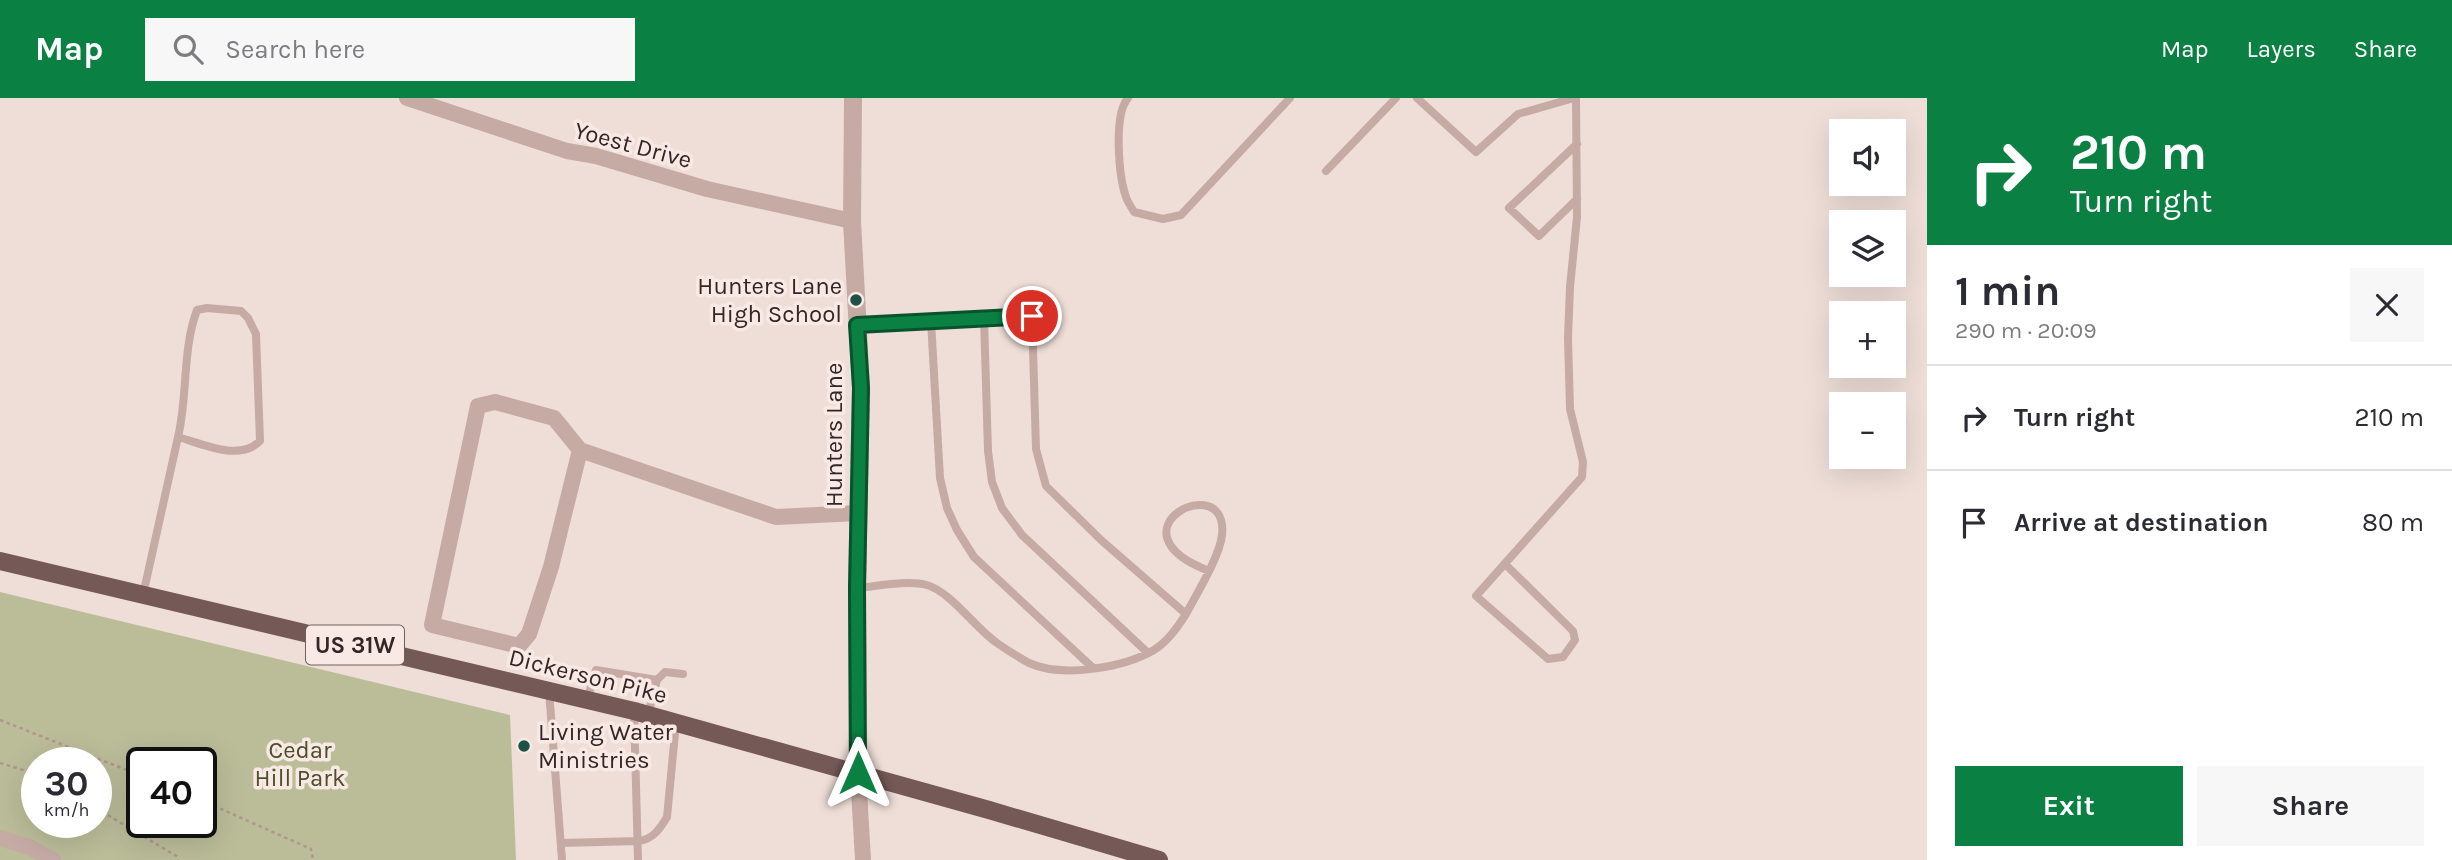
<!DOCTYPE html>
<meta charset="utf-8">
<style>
:root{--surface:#fff;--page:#f7f7f7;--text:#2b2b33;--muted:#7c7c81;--line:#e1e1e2;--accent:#0b8043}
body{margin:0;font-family:Karla,sans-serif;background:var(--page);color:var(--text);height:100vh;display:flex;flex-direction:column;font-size:26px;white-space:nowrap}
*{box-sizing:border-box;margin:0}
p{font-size:23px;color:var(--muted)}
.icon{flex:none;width:38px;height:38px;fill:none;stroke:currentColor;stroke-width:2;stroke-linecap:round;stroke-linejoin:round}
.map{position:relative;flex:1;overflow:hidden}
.drawer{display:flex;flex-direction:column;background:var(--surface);width:525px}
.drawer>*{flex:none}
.top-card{background:#0b8043;color:#fff;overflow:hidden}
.controls{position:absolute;left:1829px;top:21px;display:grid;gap:14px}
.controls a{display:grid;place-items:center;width:77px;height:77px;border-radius:0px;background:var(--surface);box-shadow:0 7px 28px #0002;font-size:35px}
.speed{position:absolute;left:21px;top:649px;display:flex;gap:14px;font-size:35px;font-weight:700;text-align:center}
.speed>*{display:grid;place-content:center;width:91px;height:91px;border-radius:50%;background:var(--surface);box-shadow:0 7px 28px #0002;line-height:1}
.speed small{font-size:18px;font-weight:400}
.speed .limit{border:4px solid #111;border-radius:10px;background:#fff;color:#111}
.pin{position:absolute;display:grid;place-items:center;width:60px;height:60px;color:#fff;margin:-30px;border:4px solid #fff;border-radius:50%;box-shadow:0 2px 7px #0007}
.me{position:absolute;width:77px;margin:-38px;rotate:0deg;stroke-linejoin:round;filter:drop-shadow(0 0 5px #0008)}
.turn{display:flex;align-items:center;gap:24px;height:147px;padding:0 28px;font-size:32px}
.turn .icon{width:91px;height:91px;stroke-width:2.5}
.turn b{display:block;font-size:49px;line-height:60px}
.round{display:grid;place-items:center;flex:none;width:74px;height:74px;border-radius:0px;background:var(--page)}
.summary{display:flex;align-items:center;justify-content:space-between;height:119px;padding:0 28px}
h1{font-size:42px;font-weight:700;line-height:52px}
.button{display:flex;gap:14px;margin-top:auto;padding:14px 28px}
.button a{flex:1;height:80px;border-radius:0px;background:var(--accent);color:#fff;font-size:28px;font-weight:700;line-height:80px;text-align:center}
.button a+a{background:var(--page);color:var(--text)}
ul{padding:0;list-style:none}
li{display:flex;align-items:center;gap:21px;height:105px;padding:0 28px;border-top:2px solid var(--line)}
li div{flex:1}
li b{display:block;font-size:26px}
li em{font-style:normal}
header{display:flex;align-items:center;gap:42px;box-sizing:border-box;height:98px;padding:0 35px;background:var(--accent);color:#fff}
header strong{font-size:33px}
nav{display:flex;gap:38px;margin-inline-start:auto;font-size:24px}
.search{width:490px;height:63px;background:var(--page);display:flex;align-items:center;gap:18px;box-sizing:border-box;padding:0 24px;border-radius:0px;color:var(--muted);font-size:26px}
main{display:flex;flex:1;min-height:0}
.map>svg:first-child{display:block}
</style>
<header>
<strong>Map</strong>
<div class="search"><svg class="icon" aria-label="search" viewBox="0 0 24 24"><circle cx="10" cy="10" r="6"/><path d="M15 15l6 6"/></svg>Search here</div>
<nav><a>Map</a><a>Layers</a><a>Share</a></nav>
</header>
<main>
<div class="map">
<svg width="1927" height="762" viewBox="0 0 1927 762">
<rect width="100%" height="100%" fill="#efded8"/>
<path fill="#bbbd99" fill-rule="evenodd" d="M0 494 510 617 516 762H0ZM37 665H96V724H37ZM142 665H201V724H142Z"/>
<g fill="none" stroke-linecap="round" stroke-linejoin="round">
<path stroke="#b2958f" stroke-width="2.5" stroke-dasharray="3.5 3.5" stroke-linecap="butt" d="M0 622 142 678
M0 665 37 676
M201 702 311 751 313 762
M96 710 178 759V762"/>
<path stroke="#c6aba5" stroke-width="8" d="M1128 0C1113 17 1119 79 1126 99 1128 105 1132 110 1134 114L1163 121 1181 117 1290 0
M1417 0 1476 54 1518 16 1574 0
M1326 73 1396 0
M1577 101 1539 138 1509 110 1577 46
M984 220 988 353 992 384 1002 410 1022 437 1148 555
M931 223 940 380 947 410 957 432 974 459 1093 570
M857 227 1032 218 1036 351 1046 388 1101 442 1186 516C1177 530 1168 543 1154 552 1123 570 1062 580 1029 565 1018 559 1007 552 997 545 976 531 951 494 927 487 909 482 877 488 858 490
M1505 466 1573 533 1575 542 1563 559 1548 561 1476 498 1582 379 1583 364 1570 311 1568 240 1570 189 1577 119 1576 0
M143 497 178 339C188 298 182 252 197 212L207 210 241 213 248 220 256 236 260 343C239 364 204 346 178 339
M1186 516C1196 497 1220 458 1222 437 1229 369 1103 432 1209 473
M549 593 562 762
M587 602 596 572 657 582
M634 613 638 762
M648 617 657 582 665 574 683 576
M561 745 639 743C653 741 660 731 667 719L676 625"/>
<path stroke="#c6aba5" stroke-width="16" d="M407 0 567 53 596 58 707 91 852 123
M580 352 551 469 529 536 519 548 432 527 478 308 495 304 554 320 580 352 776 419 858 415
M858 675 863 762
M0 740 29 749 53 762"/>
<path stroke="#c6aba5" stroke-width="18" d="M853 0 852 123 861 290 857 490 858 675"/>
<path stroke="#745957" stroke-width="18" d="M0 463 634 613 989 712 1159 762"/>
</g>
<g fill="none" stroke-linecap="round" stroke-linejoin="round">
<g stroke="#07532c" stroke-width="18">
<path id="route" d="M858 675 857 490 861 290 857 227 1032 218"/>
</g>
<use href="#route" stroke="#0b8043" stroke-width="12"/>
</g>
<g fill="#1e5247" stroke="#f8e9e4" stroke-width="2.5">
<circle cx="856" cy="202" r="7"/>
<circle cx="524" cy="648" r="7"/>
</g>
<g text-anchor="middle" stroke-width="7" stroke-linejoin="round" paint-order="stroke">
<rect fill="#f8e9e4" stroke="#6e605f" stroke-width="2" x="306" y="527.5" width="98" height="39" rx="5"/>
<g font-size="23" font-weight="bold" fill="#332626">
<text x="355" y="555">US 31W</text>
</g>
<g font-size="24" fill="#332626" stroke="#f8e9e4">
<text transform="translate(633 47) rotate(15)" y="8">Yoest Drive</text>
<text transform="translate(834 337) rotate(-90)" y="8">Hunters Lane</text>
<text transform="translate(588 578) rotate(14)" y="8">Dickerson Pike</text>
</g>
<g font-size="24" fill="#332626" stroke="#f8e9e4" text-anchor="end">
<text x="842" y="196">Hunters Lane<tspan x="842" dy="28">High School</tspan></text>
<text x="538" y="642" text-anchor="start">Living Water<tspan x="538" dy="28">Ministries</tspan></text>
</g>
<g font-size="24" fill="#4c4f2b" stroke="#f8e9e4">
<text x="300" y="660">Cedar<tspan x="300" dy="28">Hill Park</tspan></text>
</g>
</g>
</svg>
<div class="controls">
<a><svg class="icon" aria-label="sound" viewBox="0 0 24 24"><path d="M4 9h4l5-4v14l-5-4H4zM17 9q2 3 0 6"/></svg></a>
<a><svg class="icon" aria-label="layers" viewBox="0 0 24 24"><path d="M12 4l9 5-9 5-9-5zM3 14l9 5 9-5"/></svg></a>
<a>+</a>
<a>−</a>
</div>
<div class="speed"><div>30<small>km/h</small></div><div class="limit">40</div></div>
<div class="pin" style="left:1032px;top:218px;background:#d93025"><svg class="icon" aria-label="arrive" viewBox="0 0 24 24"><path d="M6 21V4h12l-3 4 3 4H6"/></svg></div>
<svg class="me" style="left:858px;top:675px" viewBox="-20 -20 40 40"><path d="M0-17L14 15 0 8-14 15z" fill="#0b8043" stroke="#fff" stroke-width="4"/></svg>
</div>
<section class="drawer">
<div class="top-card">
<div class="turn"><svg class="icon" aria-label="right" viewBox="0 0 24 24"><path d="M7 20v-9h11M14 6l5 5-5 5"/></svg><div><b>210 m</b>Turn right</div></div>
</div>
<div class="summary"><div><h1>1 min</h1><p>290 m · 20:09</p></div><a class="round"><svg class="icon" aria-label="close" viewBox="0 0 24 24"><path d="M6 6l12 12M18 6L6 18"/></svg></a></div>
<ul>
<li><svg class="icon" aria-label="right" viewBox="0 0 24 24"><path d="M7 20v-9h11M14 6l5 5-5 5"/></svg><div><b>Turn right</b></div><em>210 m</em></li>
<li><svg class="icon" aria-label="arrive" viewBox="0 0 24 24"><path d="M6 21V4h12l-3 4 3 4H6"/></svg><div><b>Arrive at destination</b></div><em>80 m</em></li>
</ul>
<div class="button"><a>Exit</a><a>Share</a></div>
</section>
</main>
